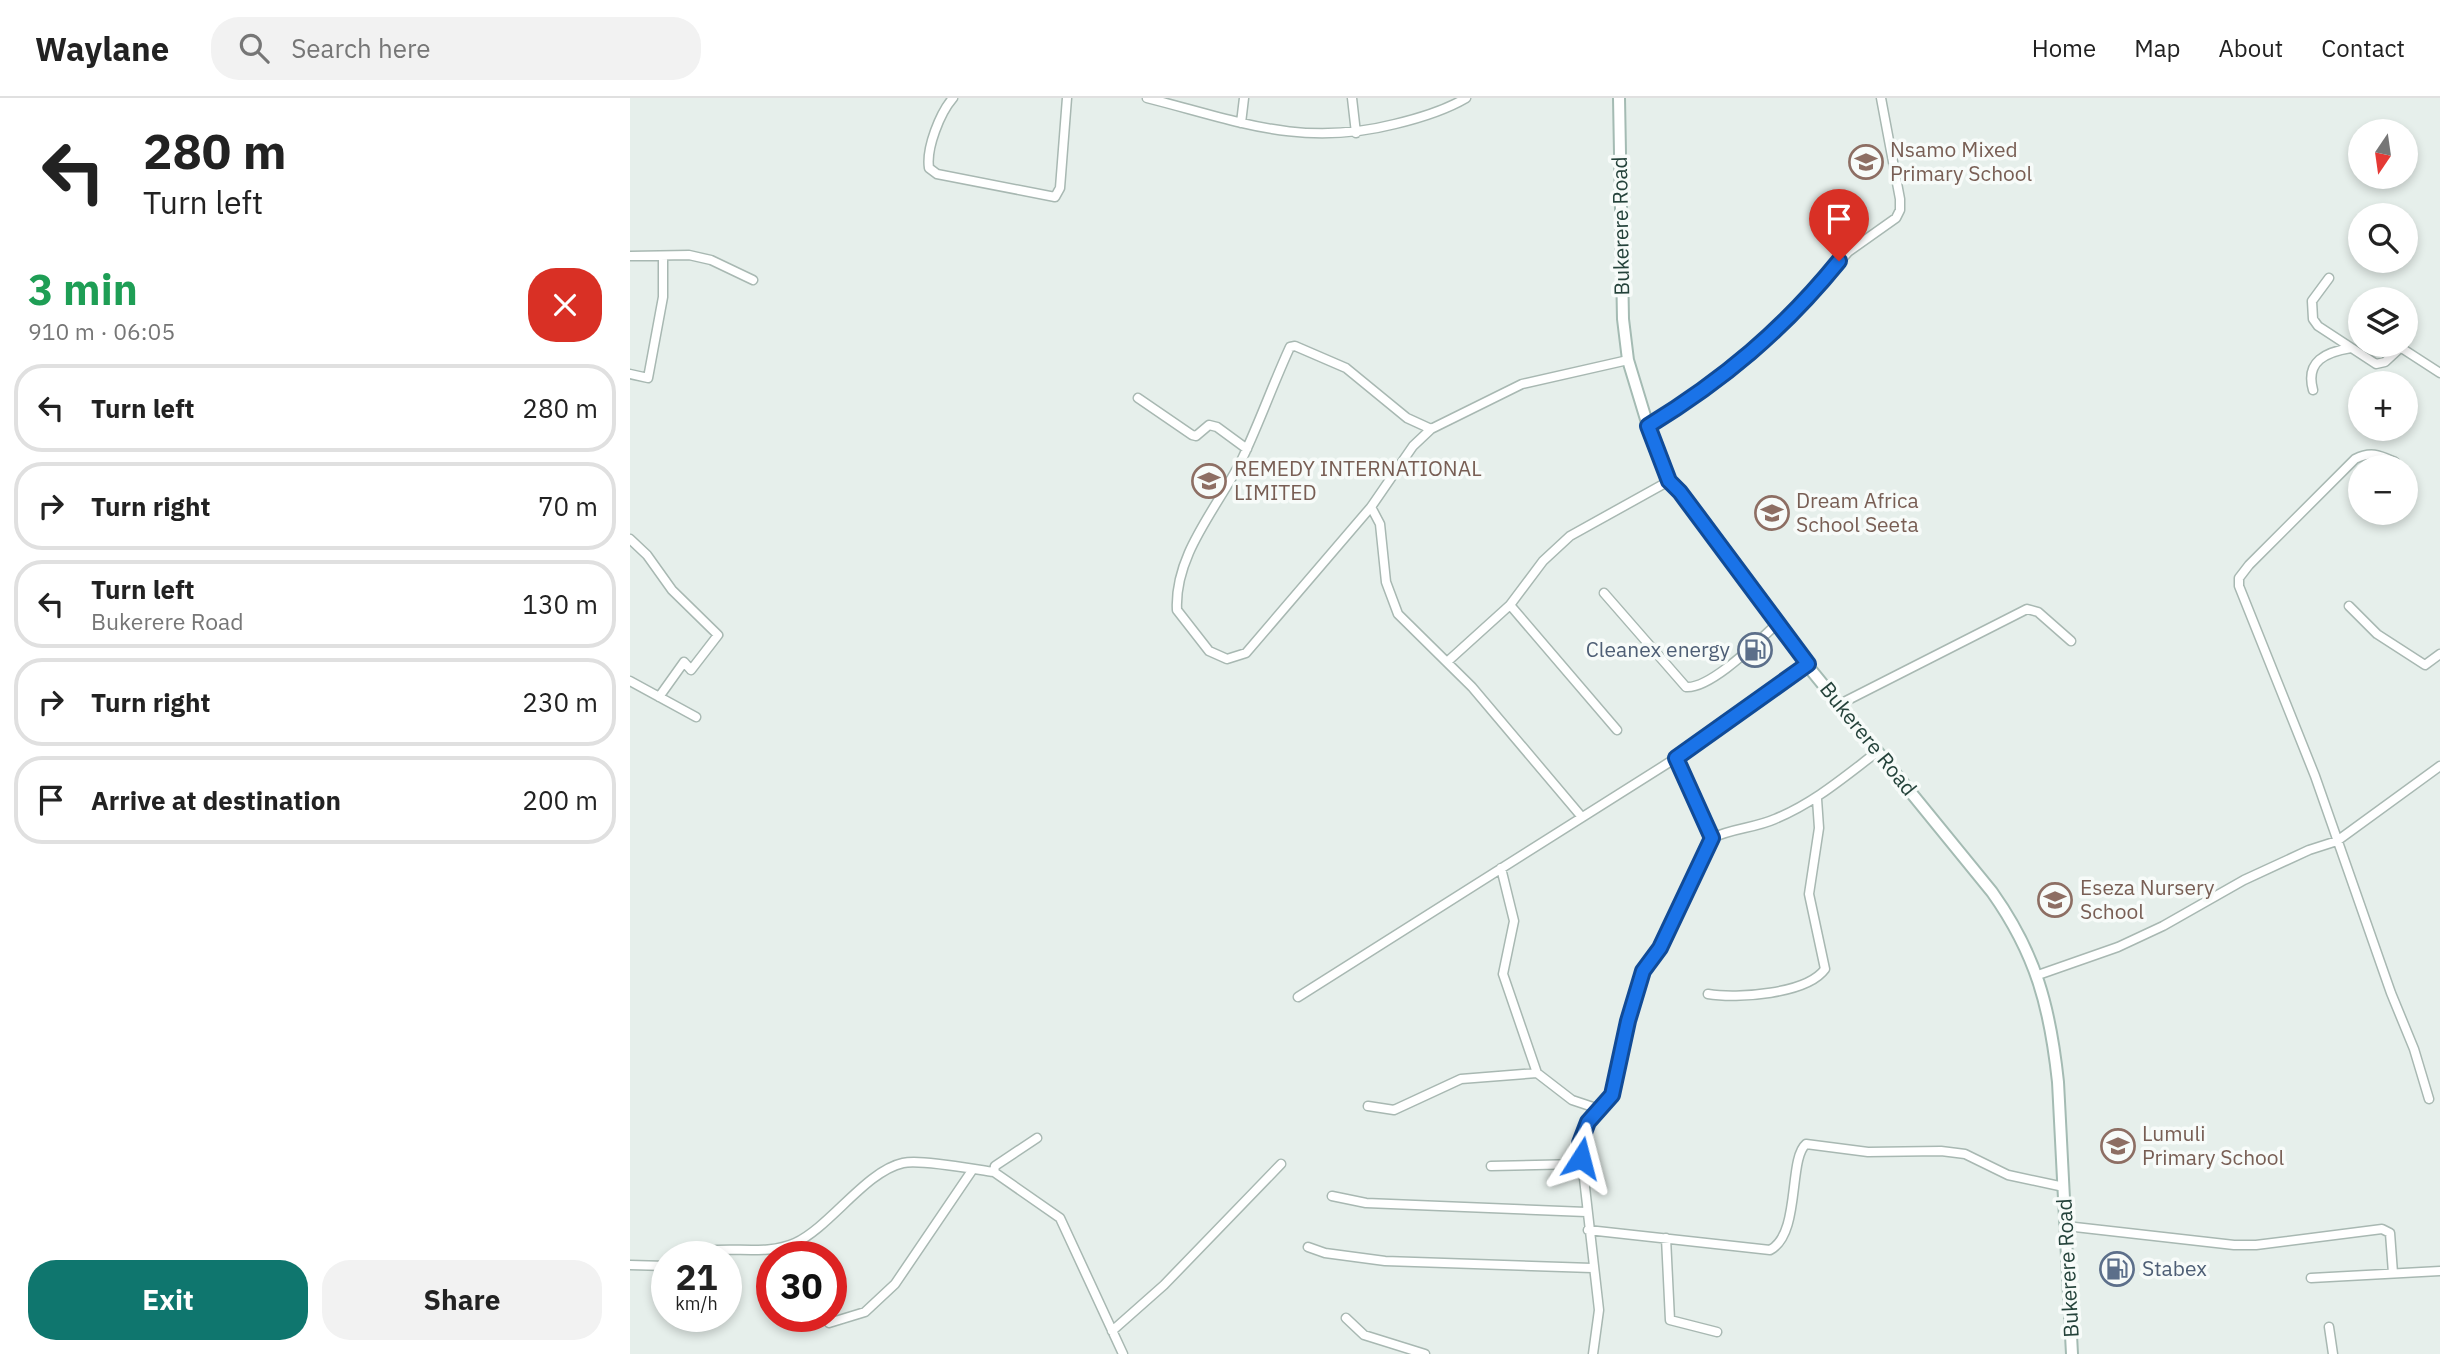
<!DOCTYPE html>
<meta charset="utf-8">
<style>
:root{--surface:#fff;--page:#f2f2f2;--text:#222;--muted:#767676;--line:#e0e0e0;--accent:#0f766e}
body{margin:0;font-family:"IBM Plex Sans",sans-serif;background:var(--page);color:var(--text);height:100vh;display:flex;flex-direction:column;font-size:26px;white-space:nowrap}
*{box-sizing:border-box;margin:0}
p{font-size:23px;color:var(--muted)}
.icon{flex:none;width:38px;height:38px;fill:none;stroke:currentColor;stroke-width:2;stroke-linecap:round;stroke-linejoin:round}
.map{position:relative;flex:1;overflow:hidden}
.sheet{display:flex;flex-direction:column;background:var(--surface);width:630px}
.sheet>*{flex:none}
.hud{background:#fff;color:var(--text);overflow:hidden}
.needle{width:46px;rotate:193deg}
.buttons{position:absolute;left:1718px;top:21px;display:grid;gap:14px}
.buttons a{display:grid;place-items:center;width:70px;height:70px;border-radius:50%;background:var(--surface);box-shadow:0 4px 10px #0003;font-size:35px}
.speed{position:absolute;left:21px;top:1143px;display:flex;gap:14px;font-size:35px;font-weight:700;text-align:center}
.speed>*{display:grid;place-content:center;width:91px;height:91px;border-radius:50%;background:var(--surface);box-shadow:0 4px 10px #0003;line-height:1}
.speed small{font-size:18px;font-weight:400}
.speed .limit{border:10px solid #d22;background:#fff;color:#111}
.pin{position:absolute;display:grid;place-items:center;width:60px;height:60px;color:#fff;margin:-72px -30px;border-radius:50% 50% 50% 0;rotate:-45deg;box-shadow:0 0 7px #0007}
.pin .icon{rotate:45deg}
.me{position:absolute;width:77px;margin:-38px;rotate:9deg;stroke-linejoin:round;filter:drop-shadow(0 0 5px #0008)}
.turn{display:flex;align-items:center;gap:24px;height:147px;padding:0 28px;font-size:32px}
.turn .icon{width:91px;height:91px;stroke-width:2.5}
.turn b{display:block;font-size:49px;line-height:60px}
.round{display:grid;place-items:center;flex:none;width:74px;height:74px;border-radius:28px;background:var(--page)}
.overview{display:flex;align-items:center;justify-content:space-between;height:119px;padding:0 28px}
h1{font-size:42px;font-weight:800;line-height:52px;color:#1e9e55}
.action{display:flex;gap:14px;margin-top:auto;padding:14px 28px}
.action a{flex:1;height:80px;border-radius:28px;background:var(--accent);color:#fff;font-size:28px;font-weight:800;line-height:80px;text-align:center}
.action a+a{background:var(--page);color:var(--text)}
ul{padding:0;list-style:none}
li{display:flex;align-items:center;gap:21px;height:88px;margin:0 14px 10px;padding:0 14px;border:4px solid var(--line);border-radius:28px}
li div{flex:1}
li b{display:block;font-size:26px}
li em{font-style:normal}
header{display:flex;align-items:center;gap:42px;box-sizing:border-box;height:98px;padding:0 35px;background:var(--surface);border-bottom:2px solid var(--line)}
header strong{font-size:33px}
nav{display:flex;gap:38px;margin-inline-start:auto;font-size:24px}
.search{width:490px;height:63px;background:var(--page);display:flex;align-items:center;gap:18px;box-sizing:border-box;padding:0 24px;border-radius:28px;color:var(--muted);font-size:26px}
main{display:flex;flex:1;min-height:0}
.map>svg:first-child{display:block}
</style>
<header>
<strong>Waylane</strong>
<div class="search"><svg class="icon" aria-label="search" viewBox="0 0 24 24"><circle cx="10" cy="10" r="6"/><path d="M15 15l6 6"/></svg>Search here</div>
<nav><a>Home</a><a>Map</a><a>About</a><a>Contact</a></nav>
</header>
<main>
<section class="sheet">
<div class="hud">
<div class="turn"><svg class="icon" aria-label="left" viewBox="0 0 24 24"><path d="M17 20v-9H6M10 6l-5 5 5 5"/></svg><div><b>280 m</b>Turn left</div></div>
</div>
<div class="overview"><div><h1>3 min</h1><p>910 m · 06:05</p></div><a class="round" style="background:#d93025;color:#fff"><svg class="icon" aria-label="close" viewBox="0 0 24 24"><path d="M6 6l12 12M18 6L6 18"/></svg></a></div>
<ul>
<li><svg class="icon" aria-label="left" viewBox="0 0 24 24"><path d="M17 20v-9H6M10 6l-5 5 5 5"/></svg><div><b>Turn left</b></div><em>280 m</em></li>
<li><svg class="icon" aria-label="right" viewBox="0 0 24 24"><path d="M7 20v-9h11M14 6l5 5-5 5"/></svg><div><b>Turn right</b></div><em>70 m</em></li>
<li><svg class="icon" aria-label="left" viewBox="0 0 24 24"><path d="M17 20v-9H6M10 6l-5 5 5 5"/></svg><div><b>Turn left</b><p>Bukerere Road</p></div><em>130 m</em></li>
<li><svg class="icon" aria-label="right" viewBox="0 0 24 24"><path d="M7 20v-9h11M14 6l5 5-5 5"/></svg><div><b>Turn right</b></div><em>230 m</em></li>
<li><svg class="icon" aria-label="arrive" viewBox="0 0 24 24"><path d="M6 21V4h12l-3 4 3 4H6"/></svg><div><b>Arrive at destination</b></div><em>200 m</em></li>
</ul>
<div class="action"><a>Exit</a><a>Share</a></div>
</section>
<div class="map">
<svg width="1810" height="1256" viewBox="0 0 1810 1256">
<rect width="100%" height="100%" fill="#e6efeb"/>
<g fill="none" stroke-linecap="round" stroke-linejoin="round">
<g stroke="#a8b8b2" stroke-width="11">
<path id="minor" d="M323 0C310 15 296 50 299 70L307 76 425 99 430 90 437 0
M517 0C608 23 671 50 765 26 790 20 814 13 836 0
M722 0 726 35
M611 25 614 0
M0 158 59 157 81 162 123 182
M1699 180 1682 203 1683 221 1688 228 1746 266 1755 264 1769 251H1773L1810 275
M0 276 18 280 33 199V159
M1683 292C1675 263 1696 254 1721 250
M508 300 562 337 566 338 579 327 587 329 617 351
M1018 328 1114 262 1150 231 1218 154 1266 120 1270 112V101L1251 0
M801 331 777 320 716 270 665 248 660 249C643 286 630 323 613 359 590 407 544 455 547 512L579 553 597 561 616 555 741 409 783 348 801 331 892 286 998 262
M1765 364C1749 357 1741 353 1725 361L1619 467 1609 480V488L1685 678 1761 895 1784 951 1799 1001
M741 409 750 426 756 484 768 516 842 589 951 718
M0 441 17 457 42 492 88 537 61 572 54 564 29 599
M974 495 1056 589C1081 591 1129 542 1148 525
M880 507 987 632
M1719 508 1747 536 1795 567 1810 556
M817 564 880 507 913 463 940 438 1039 383
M0 583 66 619
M1210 606 1397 511 1408 514 1441 543
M1046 660 1082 740
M871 770 884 823 873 876 907 975
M1408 877 1488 849 1533 828 1614 782 1679 752 1707 743 1810 668
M1078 896C1107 901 1177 896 1195 871L1179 796 1189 730 1187 701
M668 899 1046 660 1177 567
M738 1008 764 1012 831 981 907 975 942 1002 969 1011
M407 1040 365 1068 364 1074 430 1120 493 1256
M861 1068 951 1066
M702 1098 736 1105 956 1114
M1436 1128 1604 1147H1626L1752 1131 1760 1135 1763 1175
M958 1132 1140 1152C1171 1136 1158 1061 1176 1046L1238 1054 1311 1053 1335 1056 1378 1077 1434 1089
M1036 1140 1040 1222 1087 1234
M678 1149 695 1155 755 1163 962 1170
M59 1158C91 1144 131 1160 165 1145 200 1129 236 1073 273 1065 290 1061 343 1071 364 1074
M0 1167 37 1168
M1681 1180 1810 1173
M716 1220 734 1237 795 1256
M199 1225 235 1214 265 1186 343 1071
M1699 1229 1703 1256
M482 1233 534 1187 651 1066
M963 1256 969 1212 950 1045 961 1019 982 997 997 923 1013 873 1030 850 1082 740C1103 730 1125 730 1145 721 1184 705 1214 679 1247 654"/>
</g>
<g stroke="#a4bbb3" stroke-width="14">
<path id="secondary" d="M989 0 993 221 998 262 1018 328 1039 383 1050 394 1177 567 1362 794C1406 856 1420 909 1428 984L1442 1256"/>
</g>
<use href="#minor" stroke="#fff" stroke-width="8"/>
<use href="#secondary" stroke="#fff" stroke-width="10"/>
</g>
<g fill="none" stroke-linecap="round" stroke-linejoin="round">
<g stroke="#114b97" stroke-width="18">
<path id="route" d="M951 1060 950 1045 958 1024 982 997 998 923 1013 873 1030 850 1082 740 1046 660 1178 566 1050 394 1039 383 1018 328C1093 282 1153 232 1209 163"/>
</g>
<use href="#route" stroke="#1a73e8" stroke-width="12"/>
</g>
<defs>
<g id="school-ring" transform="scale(1.75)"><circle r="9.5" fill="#f7fbf9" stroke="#8d6e63" stroke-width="1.5"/><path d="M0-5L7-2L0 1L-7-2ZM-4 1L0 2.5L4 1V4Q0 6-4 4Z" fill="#8d6e63"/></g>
<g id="fuel-ring" transform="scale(1.75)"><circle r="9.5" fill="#f7fbf9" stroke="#5c6f8a" stroke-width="1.5"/><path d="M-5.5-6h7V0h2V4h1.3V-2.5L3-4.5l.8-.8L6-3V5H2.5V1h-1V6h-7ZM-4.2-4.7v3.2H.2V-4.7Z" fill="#5c6f8a"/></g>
</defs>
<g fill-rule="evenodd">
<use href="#school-ring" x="1236" y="64"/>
<use href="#school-ring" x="579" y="383"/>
<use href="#school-ring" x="1142" y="415"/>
<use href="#fuel-ring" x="1125" y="552"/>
<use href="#school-ring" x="1425" y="802"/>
<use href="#school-ring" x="1488" y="1048"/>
<use href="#fuel-ring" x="1487" y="1171"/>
</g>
<g text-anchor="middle" stroke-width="7" stroke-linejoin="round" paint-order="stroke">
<g font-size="21" fill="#785e54" stroke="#f7fbf9" text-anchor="start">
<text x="1260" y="59">Nsamo Mixed<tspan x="1260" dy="24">Primary School</tspan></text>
<text x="604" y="378">REMEDY INTERNATIONAL<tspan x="604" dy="24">LIMITED</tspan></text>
<text x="1166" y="410">Dream Africa<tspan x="1166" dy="24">School Seeta</tspan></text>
<text x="1450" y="797">Eseza Nursery<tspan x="1450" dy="24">School</tspan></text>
<text x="1512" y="1043">Lumuli<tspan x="1512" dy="24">Primary School</tspan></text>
</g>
<g font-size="21" fill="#24423a" stroke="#f7fbf9">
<text transform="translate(991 128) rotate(-91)" y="7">Bukerere Road</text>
<text transform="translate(1238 641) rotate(51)" y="7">Bukerere Road</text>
<text transform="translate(1438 1170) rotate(-93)" y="7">Bukerere Road</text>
</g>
<g font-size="21" fill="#4e5e75" stroke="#f7fbf9" text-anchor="end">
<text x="1100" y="559">Cleanex energy</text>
<text x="1512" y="1178" text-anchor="start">Stabex</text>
</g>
</g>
</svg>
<div class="buttons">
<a><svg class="needle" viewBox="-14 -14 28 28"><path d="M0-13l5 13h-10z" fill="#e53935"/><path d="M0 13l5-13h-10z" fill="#767676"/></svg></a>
<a><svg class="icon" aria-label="search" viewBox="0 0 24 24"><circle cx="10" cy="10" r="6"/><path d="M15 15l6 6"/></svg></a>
<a><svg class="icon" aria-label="layers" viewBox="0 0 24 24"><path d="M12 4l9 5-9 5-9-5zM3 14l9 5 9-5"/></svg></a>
<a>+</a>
<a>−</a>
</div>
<div class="speed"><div>21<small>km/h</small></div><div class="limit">30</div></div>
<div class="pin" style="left:1209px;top:163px;background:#d93025"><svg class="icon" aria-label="arrive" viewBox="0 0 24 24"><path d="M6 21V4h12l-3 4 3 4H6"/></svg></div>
<svg class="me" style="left:951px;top:1060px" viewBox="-20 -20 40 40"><path d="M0-17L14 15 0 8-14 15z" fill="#1a73e8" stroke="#fff" stroke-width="4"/></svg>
</div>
</main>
